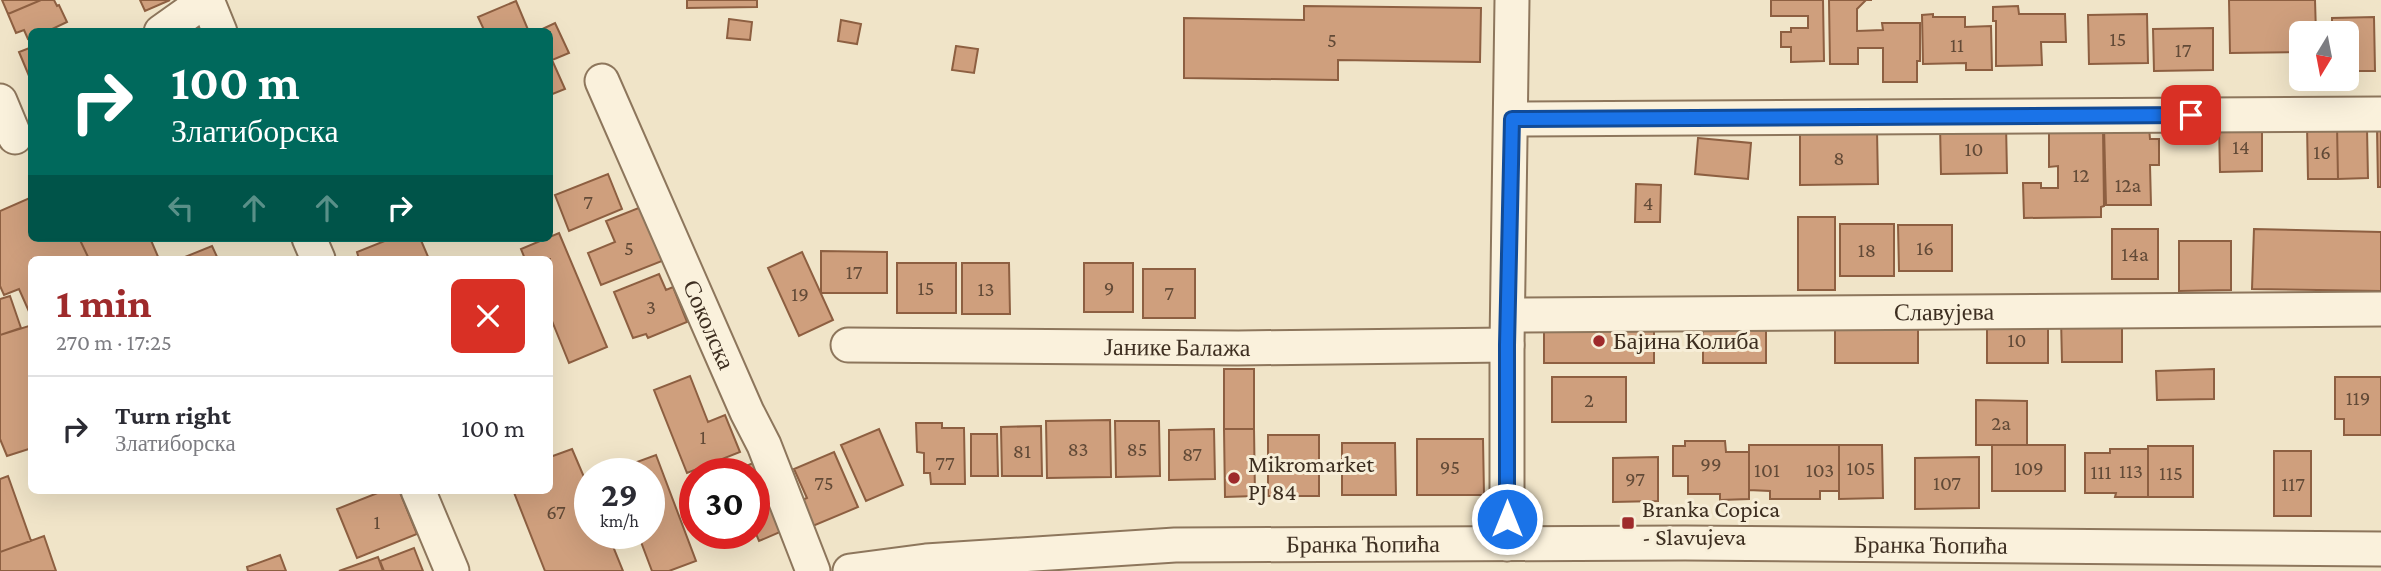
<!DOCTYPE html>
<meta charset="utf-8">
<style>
:root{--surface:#fff;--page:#f2f2f3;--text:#2b2b33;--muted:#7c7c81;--line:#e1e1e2;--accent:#9e2a2b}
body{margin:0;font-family:"Crimson Pro",serif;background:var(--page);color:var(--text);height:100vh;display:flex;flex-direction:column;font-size:26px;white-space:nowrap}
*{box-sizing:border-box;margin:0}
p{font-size:23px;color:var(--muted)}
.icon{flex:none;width:38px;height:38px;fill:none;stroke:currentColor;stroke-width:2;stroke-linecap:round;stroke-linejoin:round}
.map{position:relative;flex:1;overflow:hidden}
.side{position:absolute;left:28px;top:256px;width:525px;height:238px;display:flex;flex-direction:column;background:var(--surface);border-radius:10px;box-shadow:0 7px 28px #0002}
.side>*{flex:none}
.guide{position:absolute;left:28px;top:28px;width:525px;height:214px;border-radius:10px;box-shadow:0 7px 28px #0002;background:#00695c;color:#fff;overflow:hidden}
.needle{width:46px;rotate:190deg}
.fabs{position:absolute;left:2289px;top:21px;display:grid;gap:14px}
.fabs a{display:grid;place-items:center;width:70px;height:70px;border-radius:10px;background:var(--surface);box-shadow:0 7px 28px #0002;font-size:35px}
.speed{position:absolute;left:574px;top:458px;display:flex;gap:14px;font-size:35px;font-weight:700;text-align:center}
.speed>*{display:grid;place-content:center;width:91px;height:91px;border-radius:50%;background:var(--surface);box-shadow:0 7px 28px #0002;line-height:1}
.speed small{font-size:18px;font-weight:400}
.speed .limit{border:10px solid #d22;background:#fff;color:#111}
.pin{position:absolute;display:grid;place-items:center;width:60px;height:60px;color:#fff;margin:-30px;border-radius:14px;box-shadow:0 4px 10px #0006}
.me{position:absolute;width:77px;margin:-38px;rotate:0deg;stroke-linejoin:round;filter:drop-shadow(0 0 5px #0008)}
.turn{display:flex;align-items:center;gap:24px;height:147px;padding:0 28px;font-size:32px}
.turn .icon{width:91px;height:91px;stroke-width:2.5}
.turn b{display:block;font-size:49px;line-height:60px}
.lanes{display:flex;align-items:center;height:66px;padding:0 28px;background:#0003;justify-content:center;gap:35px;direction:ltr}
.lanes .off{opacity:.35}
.round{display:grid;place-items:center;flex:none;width:74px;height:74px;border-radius:10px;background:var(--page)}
.summary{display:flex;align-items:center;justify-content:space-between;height:119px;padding:0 28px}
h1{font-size:42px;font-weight:700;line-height:52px;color:var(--accent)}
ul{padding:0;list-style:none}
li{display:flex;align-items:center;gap:21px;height:105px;padding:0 28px;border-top:2px solid var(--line)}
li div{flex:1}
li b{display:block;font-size:26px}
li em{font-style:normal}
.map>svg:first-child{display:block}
</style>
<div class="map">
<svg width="2381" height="571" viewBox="0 0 2381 571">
<rect width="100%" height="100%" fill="#f0e4c8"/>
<path fill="#cf9f7d" stroke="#8d5f41" stroke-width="2" d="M2 0H41L8 14Z
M41 0H54L57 6 59 5 67 22 46 32H32V38L28 39 24 30 16 33 8 14Z
M140 0H170L145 11Z
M687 0H757V7L687 8Z
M1771 0H1823L1824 61 1791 62V47H1781V32H1791V28H1808V16H1771Z
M1829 0H1872H1866L1857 9V31L1883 30 1882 23H1920V61H1917V82H1883V48H1858V64H1830Z
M2229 0H2315L2316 33H2301V52L2230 53Z
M516 1 529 32H485L478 17Z
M1304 6 1481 8 1480 62 1338 60V80L1184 78V18L1304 20Z
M2018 6 2019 14H2065L2066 42H2041L2042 65 1996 66V21H1993V7Z
M1933 14V17H1965V27L1991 26 1992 70H1966V63L1923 64 1922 15Z
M2147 14 2148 63 2089 64 2088 15Z
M2374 17 2375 71H2347V33H2332V18Z
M729 19 752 22 750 40 727 38Z
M841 20 861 24 857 44 838 41Z
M555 23 569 53 552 60 565 89 550 95V32H536Z
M2213 28V70L2154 71 2153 29Z
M956 46 978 49 974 73 952 70Z
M32 47V83L19 52Z
M2262 122V171L2220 172 2219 123Z
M2006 124 2007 173 1941 174 1940 125Z
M2307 125H2337L2338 179H2308Z
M2337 125 2367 128 2368 178 2338 179Z
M2104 127H2149L2150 139H2159V165H2150L2151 205H2106Z
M2377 128H2381V187H2378Z
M2103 129 2104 206 2101 207V217L2024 218 2023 183H2041V188H2058V166L2049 167V130Z
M1877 130 1878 184 1800 185V131Z
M1698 138 1751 143 1748 179 1695 174Z
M608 174 622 209 569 231 555 195Z
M1636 184 1661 185 1660 222H1635Z
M32 197V238H79L89 259H32L31 316 19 289 4 295 0 286V211Z
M641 207 662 261 601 285 588 253 615 242 606 221Z
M1798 217H1835V290H1798Z
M1840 224H1894V276H1840Z
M1898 225H1952V271H1899Z
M2112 229H2158V279H2112Z
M2254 229 2381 232V291L2252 289Z
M559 233 607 347 569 363 550 316V259H525L521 249Z
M79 238H150L159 259H89Z
M392 238H420L429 259H359L357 252Z
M2179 241H2231V290L2179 291Z
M212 246 218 259H180Z
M821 251 887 252V293H821Z
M802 252 833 320 799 336 768 268Z
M897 263H956V313H897Z
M962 263H1009L1010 314H962Z
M1084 263H1133V312H1084Z
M1143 269H1195V318H1143Z
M659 274 666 290 673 287 687 322 648 338 646 334 633 338 614 292Z
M10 296 21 328 0 335V299Z
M2048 317V363H1987V318Z
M2122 317V362H2062L2061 318Z
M1654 318V363H1544V319Z
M1703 318H1766V363H1703Z
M1835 318H1918V363H1835Z
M32 325V448L7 456 0 439V335Z
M1224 369H1254V429H1224Z
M2214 369V399L2157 400 2156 371Z
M690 376 708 422 725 415 740 452 687 473 654 390Z
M1552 377H1626V422H1552Z
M2335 377H2381V435H2344V419H2335Z
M1976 400 2027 401V445H1976Z
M1110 420 1111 477 1047 478 1046 421Z
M1115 421H1159L1160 476 1116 477Z
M916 423H942V428H964L965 484H931L930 473H924V453L917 452Z
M1041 426 1042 476H1002L1001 427Z
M879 429 903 485 866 501 841 445Z
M1214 429 1215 479 1169 480V430Z
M1224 429H1254L1255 496 1225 497Z
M971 434H997L998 476H971Z
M1268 435H1319V496H1268Z
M1417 439H1483L1484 495H1417Z
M1685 441H1725L1726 452H1749V499L1720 500V494H1688V476H1673V446H1685Z
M1342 443H1395L1396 495H1342Z
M1749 445H1839V491H1820V499H1770V491L1749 490Z
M1839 445H1882L1883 498 1839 499Z
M1992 445H2065V491H1992Z
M2148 446H2193V497H2148Z
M572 449 590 491V534H608L623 571H545L513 490H550V457Z
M2110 449H2148V497H2115L2116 493H2085V453H2110Z
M2274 451H2311V516H2274Z
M834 452 858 507 808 528 797 502 807 498 794 469Z
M656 455 696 561 669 571H652L638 534H649V474H617L615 470Z
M1658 457V501L1613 502V458Z
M1979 457V508L1915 509V458Z
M758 461 787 529 759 541 754 529V474H727Z
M8 476 31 541 0 552V479Z
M385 490H399L417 534 357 558 337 509Z
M44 536 56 571H0V552Z
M414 548 423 571H384L380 561Z
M280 555 286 571H248L247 567Z
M378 557 383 571H339Z"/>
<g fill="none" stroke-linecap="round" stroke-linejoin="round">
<g stroke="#8d765c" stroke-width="37">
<g id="minor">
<path d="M207 0 220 32"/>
<path d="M161 32 206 0"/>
<path id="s1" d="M602 81 747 412 764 445 813 571"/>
<path d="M0 101 15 137"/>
<path d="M1512 119 2381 114"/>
<path d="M309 238 318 259"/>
<path id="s2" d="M1508 315 2381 309"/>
<path id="s3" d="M848 345 1238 348 1507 345"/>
<path d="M418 490 452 571"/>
<path d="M1507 544V345L1512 0"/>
<path id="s4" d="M850 571 926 561 1175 545 1685 543 2381 549"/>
</g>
</g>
<use href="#minor" stroke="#faf1dc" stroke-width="33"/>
</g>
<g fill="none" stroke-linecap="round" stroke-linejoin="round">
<g stroke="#114b97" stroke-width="18">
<path id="route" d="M1507 519V345L1512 119 2191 115"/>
</g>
<use href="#route" stroke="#1a73e8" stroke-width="12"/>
</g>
<g fill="#9e2a2b" stroke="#f7eed8" stroke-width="2.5">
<circle cx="1599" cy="341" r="7"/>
<circle cx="1234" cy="478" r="7"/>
<rect x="1621" y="516" width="14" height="14" rx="3.5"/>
</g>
<g text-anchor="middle" stroke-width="6" stroke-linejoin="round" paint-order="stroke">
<g font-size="21" fill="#624a37">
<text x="2118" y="46">15</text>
<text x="1332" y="47">5</text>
<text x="1957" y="52">11</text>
<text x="2183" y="57">17</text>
<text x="2241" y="154">14</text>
<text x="1974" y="156">10</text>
<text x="2322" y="159">16</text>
<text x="1839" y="165">8</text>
<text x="2081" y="182">12</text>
<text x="2128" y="192">12a</text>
<text x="588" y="209">7</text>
<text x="1648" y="210">4</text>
<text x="629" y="255">5</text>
<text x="1925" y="255">16</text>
<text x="1867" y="257">18</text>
<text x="2135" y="261">14a</text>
<text x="854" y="279">17</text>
<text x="926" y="295">15</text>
<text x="1109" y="295">9</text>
<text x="986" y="296">13</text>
<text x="1169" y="300">7</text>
<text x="800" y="301">19</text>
<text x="651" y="314">3</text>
<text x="2017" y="347">10</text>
<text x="2358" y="405">119</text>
<text x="1589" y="407">2</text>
<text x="2001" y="430">2a</text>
<text x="703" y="444">1</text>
<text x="1078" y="456">83</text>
<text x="1137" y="456">85</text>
<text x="1022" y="458">81</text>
<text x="1192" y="461">87</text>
<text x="945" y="470">77</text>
<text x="1711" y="471">99</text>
<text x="1450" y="474">95</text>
<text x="1861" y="475">105</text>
<text x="2029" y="475">109</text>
<text x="1767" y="477">101</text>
<text x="1820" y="477">103</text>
<text x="2131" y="478">113</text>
<text x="2101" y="479">111</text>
<text x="2171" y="480">115</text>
<text x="1635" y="486">97</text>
<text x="824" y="490">75</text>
<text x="1947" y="490">107</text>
<text x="2293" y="491">117</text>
<text x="556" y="519">67</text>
<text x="377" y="529">1</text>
</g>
<g font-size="24" fill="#3d2e20" stroke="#f7eed8">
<text dy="8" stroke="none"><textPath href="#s2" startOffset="436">Славујева</textPath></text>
<text dy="8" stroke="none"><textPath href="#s1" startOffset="266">Соколска</textPath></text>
<text dy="8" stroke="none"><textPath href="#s3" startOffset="329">Јанике Балажа</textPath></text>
<text dy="8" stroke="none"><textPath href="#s4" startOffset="514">Бранка Ћопића</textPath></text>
<text dy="8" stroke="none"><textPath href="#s4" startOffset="1082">Бранка Ћопића</textPath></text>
</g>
<g font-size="24" fill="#3d2e20" stroke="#f7eed8" text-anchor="start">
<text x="1613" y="349">Бајина Колиба</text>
<text x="1248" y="472">Mikromarket<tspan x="1248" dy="28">PJ 84</tspan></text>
<text x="1642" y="517">Branka Copica<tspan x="1642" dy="28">- Slavujeva</tspan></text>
</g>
</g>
</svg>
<div class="fabs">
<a><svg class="needle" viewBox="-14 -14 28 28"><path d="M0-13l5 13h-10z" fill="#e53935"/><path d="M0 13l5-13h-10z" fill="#7c7c81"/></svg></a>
</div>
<div class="speed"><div>29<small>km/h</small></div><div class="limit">30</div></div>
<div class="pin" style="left:2191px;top:115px;background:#d93025"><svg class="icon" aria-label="arrive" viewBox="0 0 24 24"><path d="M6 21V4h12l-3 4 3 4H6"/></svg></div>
<svg class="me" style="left:1507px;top:519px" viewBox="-20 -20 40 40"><circle r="17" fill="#1a73e8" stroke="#fff" stroke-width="3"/><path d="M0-11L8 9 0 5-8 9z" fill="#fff"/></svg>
<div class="guide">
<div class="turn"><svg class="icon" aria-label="right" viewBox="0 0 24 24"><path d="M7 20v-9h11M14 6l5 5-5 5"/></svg><div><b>100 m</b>Златиборска</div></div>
<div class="lanes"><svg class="icon off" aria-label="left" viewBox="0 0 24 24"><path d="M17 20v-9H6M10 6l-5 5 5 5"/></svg><svg class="icon off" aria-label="ahead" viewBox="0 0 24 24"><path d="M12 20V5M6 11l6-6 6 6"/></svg><svg class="icon off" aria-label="ahead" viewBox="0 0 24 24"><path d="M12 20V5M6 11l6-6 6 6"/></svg><svg class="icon" aria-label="right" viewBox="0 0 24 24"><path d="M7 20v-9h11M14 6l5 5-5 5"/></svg></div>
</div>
<section class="side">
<div class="summary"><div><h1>1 min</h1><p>270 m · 17:25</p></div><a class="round" style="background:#d93025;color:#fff"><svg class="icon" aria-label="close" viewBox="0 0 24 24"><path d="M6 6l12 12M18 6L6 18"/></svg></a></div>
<ul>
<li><svg class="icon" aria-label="right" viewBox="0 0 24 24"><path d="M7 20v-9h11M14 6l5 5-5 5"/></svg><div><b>Turn right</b><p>Златиборска</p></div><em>100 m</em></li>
</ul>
</section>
</div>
